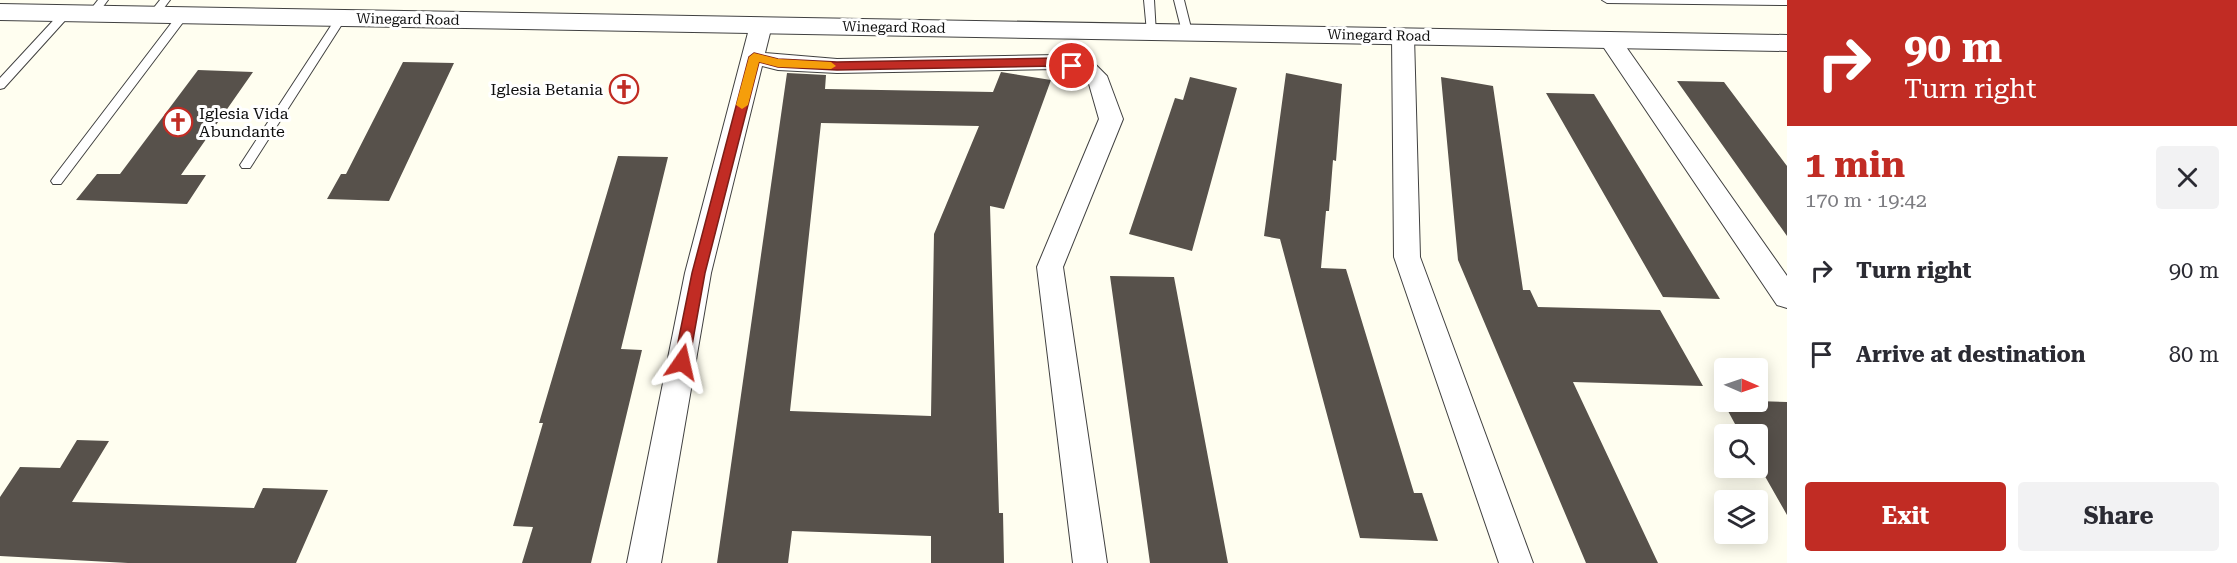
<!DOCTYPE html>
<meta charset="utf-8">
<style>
:root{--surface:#fff;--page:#f2f2f3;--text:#2b2b33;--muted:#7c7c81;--accent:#c12c24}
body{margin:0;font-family:"Roboto Serif",serif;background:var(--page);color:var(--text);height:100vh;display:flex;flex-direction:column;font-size:22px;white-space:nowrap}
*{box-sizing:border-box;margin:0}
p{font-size:20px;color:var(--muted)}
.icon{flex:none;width:33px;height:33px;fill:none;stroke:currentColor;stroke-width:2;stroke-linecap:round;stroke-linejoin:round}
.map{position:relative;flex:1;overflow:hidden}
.drawer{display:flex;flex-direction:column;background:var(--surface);width:450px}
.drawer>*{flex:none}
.top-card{background:#c12c24;color:#fff;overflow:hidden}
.needle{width:39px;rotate:92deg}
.fabs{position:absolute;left:1714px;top:358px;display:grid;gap:12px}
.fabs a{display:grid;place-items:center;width:54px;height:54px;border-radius:6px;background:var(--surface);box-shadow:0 3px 15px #0003;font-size:30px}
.pin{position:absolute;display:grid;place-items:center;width:51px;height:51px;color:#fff;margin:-26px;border:3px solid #fff;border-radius:50%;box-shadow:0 2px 6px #0007}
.me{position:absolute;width:66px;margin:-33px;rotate:11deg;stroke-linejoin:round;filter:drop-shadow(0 0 4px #0008)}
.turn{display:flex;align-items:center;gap:21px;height:126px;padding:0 18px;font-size:27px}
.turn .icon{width:78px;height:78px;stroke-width:2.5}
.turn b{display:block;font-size:42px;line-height:51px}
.round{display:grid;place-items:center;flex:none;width:63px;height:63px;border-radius:6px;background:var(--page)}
.summary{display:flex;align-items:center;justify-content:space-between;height:102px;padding:0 18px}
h1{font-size:36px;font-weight:700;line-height:45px;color:var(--accent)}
.action{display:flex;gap:12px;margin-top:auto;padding:12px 18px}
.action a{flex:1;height:69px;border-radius:6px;background:var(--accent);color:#fff;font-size:24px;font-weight:700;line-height:69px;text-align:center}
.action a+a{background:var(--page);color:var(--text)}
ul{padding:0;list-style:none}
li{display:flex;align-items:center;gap:18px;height:84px;padding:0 18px}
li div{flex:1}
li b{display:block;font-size:22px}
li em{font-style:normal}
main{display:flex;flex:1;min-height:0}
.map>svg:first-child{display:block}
</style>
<main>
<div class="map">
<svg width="1787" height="563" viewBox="0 0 1787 563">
<rect width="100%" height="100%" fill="#fffef0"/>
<path fill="#57514b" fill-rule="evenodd" d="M403 62 454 63 389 201 327 199 341 174H346Z
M198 70 253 72 181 175H206L187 204 76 200 97 174H120Z
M1001 72 1051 80 1004 209 990 206 999 513H1003L1004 563H931V536L792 531 788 563H717L787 73 826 75 825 89 993 92ZM821 123 979 126 934 234 931 416 790 411Z
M1286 73 1342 84 1336 161 1333 160 1329 211H1326L1321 268 1346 269 1414 493H1422L1438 541 1360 538 1280 239 1264 236Z
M1190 77 1237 88 1192 251 1129 234 1175 98 1183 100Z
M1441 77 1493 86 1523 290H1530L1538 307 1660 310 1703 386 1573 382 1658 563H1586L1458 260Z
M1677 81 1724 82 1787 166V236Z
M1546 93 1594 94 1720 299 1663 297Z
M618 156 668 157 621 349 642 350 591 563H522L533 527 513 526 543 423H539Z
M1110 276 1174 277 1228 563H1150Z
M1722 400 1787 402V515L1758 464V435H1741Z
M77 440 109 441 72 502 254 508 263 488 328 490 296 563H128L0 556V497L20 467 60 468Z"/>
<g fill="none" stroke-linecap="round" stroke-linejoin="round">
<g stroke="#414141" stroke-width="2">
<path id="service" d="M98 0H108L96 16H88L87 14Z
M160 0H170L157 17H149L148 15Z
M1144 0H1154L1156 34H1148L1147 32Z
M1174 0H1184L1192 32 1191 34H1183L1182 32Z
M1602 0H1787V5L1607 3Z
M66 10 70 11V15L4 88 0 89V78L62 11Z
M183 12 188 15 187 17 61 184H53L51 181 53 178 179 13Z
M341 15 346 18 250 168H242L240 165 242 162 336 18Z"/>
</g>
<g stroke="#414141" stroke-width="2">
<path id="minor" d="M761 18 769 20 772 25 765 53 837 59 1056 55 1096 65 1107 76 1123 119 1063 267 1107 563H1073L1037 267 1099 119 1089 84 1080 75 1056 69 837 73 778 70 762 66 711 273 661 563H627L685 273 750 25 753 20Z
M1403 29 1411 31 1414 36 1420 257 1533 563H1499L1394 257 1392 36 1395 31Z
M1609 32 1617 34 1787 276V308L1777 305 1598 39 1601 34Z"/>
</g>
<g stroke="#414141" stroke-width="2">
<path id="tertiary" d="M0 4 1787 35V51L0 20Z"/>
</g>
<use href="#service" fill="#fff" fill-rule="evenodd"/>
<use href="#minor" fill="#fff" fill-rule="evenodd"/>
<use href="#tertiary" fill="#fff" fill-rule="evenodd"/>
</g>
<path fill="#c12c24" stroke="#7d1d17" stroke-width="1.5" d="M754 53 778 59 837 62 1056 58 1077 66 1072 70 1056 66 837 70 778 67 759 62 705 273 689 362 682 368 674 362 692 273 749 57Z"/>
<path fill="#f59e0b" d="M754 53 778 59 831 62 836 66 831 69 778 67 759 62 748 105 742 109 736 105 749 57Z"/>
<defs>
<g id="church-ring" transform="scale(1.5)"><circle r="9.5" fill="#fff" stroke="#c12c24" stroke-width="1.5"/><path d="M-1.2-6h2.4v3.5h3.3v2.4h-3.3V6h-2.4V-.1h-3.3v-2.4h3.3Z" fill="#c12c24"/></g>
</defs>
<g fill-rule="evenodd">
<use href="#church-ring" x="624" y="89"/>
<use href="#church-ring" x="178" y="122"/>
</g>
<g text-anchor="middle" stroke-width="6" stroke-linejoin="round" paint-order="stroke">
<g font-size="14" fill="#0e0e0e" stroke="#fff">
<text transform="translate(408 19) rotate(1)" y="5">Winegard Road</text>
<text transform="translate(894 27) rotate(1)" y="5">Winegard Road</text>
<text transform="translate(1379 35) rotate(1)" y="5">Winegard Road</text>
</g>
<g font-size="16" fill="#0e0e0e" stroke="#fff" text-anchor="end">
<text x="603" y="95">Iglesia Betania</text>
<text x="199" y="119" text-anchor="start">Iglesia Vida<tspan x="199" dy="18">Abundante</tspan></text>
</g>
</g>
</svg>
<div class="fabs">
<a><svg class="needle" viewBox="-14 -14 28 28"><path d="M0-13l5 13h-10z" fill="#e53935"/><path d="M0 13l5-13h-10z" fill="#7c7c81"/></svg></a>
<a><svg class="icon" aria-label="search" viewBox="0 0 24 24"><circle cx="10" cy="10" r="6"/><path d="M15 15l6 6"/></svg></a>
<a><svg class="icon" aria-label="layers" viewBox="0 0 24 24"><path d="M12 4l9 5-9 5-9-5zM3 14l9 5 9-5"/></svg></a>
</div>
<div class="pin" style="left:1072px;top:66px;background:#d93025"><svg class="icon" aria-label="arrive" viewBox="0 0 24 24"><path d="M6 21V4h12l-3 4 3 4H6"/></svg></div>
<svg class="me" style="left:682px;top:362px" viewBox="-20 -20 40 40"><path d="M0-17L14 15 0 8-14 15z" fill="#c12c24" stroke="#fff" stroke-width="4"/></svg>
</div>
<section class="drawer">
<div class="top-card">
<div class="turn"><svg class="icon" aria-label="right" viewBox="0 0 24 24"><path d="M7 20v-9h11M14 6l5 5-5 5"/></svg><div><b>90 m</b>Turn right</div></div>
</div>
<div class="summary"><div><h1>1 min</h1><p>170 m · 19:42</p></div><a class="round"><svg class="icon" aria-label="close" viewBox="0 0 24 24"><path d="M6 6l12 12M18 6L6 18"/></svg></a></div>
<ul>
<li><svg class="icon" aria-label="right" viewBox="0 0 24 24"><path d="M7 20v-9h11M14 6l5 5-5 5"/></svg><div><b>Turn right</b></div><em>90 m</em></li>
<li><svg class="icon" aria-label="arrive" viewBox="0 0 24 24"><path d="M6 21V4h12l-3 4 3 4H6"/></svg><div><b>Arrive at destination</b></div><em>80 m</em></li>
</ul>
<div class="action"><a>Exit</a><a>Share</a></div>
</section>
</main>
